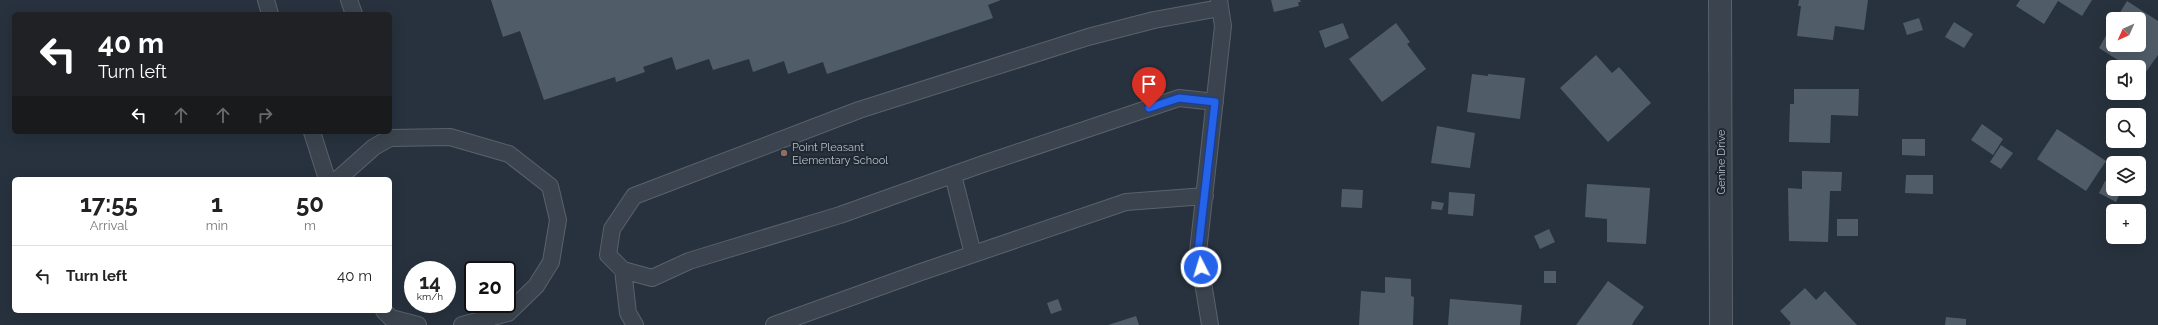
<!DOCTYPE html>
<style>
:root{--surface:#fff;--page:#f2f2f2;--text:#222;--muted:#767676;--line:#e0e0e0}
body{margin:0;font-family:Raleway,sans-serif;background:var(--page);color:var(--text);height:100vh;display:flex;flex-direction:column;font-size:15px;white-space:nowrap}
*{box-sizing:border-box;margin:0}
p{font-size:13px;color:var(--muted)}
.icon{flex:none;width:22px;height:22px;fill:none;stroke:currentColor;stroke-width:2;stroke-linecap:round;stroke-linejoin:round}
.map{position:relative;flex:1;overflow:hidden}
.panel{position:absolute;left:12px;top:177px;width:380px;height:136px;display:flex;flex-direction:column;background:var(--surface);border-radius:6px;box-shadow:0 4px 16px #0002}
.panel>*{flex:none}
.hud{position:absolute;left:12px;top:12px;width:380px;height:122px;border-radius:6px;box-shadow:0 4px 16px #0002;background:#202124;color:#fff;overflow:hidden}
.needle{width:26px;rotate:225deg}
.controls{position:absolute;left:2106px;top:12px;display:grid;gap:8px}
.controls a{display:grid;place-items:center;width:40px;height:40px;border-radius:6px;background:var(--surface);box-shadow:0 4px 16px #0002;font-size:20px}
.speed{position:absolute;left:404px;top:261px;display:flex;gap:8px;font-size:20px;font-weight:700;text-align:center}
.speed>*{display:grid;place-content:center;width:52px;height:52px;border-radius:50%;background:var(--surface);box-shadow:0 4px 16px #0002;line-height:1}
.speed small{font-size:10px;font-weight:400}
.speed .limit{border:2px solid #111;border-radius:6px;background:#fff;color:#111}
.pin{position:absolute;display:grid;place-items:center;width:34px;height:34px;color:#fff;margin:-41px -17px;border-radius:50% 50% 50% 0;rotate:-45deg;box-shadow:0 0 4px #0007}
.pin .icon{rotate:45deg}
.me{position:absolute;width:44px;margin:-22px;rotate:355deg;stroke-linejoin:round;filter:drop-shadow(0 0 3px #0008)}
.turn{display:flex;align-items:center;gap:14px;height:84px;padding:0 20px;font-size:18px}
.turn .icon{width:52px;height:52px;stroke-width:2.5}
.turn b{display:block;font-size:28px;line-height:34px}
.lanes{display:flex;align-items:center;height:38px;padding:0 20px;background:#0003;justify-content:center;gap:20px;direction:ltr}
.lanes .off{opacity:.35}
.eta{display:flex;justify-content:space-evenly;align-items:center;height:68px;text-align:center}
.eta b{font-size:24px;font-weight:700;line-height:28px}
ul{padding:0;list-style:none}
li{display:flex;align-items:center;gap:12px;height:60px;padding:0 20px;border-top:1px solid var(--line)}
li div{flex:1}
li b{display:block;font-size:15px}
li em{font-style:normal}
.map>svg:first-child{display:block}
</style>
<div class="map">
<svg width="2158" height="325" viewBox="0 0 2158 325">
<rect width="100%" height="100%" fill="#27323e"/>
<path fill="#505d69" d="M491 0H1001L988 5 993 18 827 74 823 62 788 74 784 61 753 72 749 59 713 70 709 59 676 70 672 57 643 67 645 72 616 82 615 77 544 100 520 31 503 37Z
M1271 0H1300L1301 2H1298L1299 6 1274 12Z
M1799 0H1868L1864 30 1835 26 1833 40 1797 36 1801 6H1798Z
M2020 0H2092L2082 16 2058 1 2044 24 2016 6Z
M2127 1 2158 21V55L2143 76 2139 73V67H2129L2099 48 2113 23V45H2139V19H2116Z
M1919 18 1923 30 1907 35 1903 23Z
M1954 22 1973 34 1964 48 1945 37Z
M1343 23 1349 38 1325 48 1319 31Z
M1396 23 1410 42 1407 44 1426 69 1382 102 1349 59Z
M1596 55 1612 73 1619 67 1651 103 1608 142 1560 88Z
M1472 74 1488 76V74L1525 78 1520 119 1467 112Z
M1794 89H1859L1858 116 1831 115 1830 143 1789 142 1790 106V104H1794Z
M1982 124 2003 139 1993 155 1971 140Z
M1437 126 1475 133 1470 168 1431 163Z
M2057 129 2106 161 2086 191 2037 159Z
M1902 139H1925V156L1902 155Z
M2001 145 2013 153 2001 169 1990 162Z
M1802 171 1842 172 1841 191H1830L1828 242 1789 241 1788 188 1802 189Z
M1906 175H1933V194L1905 193Z
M2105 181 2113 184V189H2122L2116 202 2099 193Z
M1587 184 1650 188 1646 244 1607 242V219L1585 217Z
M1342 189 1363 190 1362 208 1341 207Z
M1449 192 1475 194 1473 216 1448 214Z
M1432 201 1444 203 1442 210 1431 209Z
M1837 219H1858V236H1837Z
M1549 229 1555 242 1540 249 1534 236Z
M1544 271H1556V283H1544Z
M1385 277 1411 279V296L1414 297 1413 325H1359L1361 291 1385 293Z
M1608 281 1644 307 1634 321 1632 325H1576Z
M1805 288 1816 300 1825 291 1857 325H1789L1791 323 1780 311Z
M1058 299 1062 310 1051 314 1047 303Z
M1450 299 1522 305 1520 325H1448Z
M1136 316 1139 325H1108Z
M1946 317 1966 319V325H1945Z"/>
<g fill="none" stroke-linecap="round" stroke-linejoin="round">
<g stroke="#59626c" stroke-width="18">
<path id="service" d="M266 0 270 14
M349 0 354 14
M1215 102 1179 98 983 164 840 215 689 261 652 278 623 270 608 255 612 229 634 196 859 110 1088 37 1154 20 1220 8
M312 132 327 179
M953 175 973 254
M338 179 374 147 390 138 450 137 509 154 550 186 558 220 551 262 536 286 508 313 462 325
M623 270 628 313 635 325
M384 311 391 318 418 325
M774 325 921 272 1126 202 1205 196
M1210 325 1198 252 1223 26 1219 0"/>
</g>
<g stroke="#59626c" stroke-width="24">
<path id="minor" d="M1720 0 1721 325"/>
</g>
<use href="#service" stroke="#3b444e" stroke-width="16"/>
<use href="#minor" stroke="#3b444e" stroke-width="22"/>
</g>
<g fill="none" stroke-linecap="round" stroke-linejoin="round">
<g stroke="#184099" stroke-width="10">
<path id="route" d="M1149 108 1179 98 1215 102 1198 252 1201 267"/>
</g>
<use href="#route" stroke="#2563eb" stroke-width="7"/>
</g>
<circle fill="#8d6e63" stroke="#202933" stroke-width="1.5" cx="784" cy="153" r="4"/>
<g text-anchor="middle" stroke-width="4" stroke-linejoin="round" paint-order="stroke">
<g font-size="11" fill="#b7bfc9" stroke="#202933" text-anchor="start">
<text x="792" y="151">Point Pleasant<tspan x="792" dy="13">Elementary School</tspan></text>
</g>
<g font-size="11" fill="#b7bfc9" stroke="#202933">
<text transform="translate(1721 162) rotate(-90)" y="4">Genine Drive</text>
</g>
</g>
</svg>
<div class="controls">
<a><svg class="needle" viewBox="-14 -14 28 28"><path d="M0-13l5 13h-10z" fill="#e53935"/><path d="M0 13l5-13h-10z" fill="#767676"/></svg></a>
<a><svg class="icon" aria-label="sound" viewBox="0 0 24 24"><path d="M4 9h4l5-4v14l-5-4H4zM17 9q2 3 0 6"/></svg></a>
<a><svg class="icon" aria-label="search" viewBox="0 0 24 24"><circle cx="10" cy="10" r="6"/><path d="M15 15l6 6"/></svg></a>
<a><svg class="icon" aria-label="layers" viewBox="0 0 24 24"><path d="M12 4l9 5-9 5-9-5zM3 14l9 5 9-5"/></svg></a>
<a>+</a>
</div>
<div class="speed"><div>14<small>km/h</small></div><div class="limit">20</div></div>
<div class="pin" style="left:1149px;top:108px;background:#d93025"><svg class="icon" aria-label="arrive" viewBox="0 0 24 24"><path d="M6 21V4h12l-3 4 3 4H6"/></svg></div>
<svg class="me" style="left:1201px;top:267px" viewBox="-20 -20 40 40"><circle r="17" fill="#2563eb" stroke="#fff" stroke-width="3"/><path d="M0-11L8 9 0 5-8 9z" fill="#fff"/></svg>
<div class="hud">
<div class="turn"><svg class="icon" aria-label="left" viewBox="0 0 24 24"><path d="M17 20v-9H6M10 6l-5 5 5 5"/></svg><div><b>40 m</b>Turn left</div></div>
<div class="lanes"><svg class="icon" aria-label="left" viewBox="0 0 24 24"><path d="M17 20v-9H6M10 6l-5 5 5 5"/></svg><svg class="icon off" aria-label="ahead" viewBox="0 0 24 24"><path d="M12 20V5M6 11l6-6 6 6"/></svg><svg class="icon off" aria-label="ahead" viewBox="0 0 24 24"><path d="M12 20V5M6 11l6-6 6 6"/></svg><svg class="icon off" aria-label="right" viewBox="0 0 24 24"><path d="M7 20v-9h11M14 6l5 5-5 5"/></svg></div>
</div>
<section class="panel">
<div class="eta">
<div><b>17:55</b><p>Arrival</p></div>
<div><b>1</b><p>min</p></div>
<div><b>50</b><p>m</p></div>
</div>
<ul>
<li><svg class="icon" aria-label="left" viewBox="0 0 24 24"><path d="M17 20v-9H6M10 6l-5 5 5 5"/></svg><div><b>Turn left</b></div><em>40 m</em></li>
</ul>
</section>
</div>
